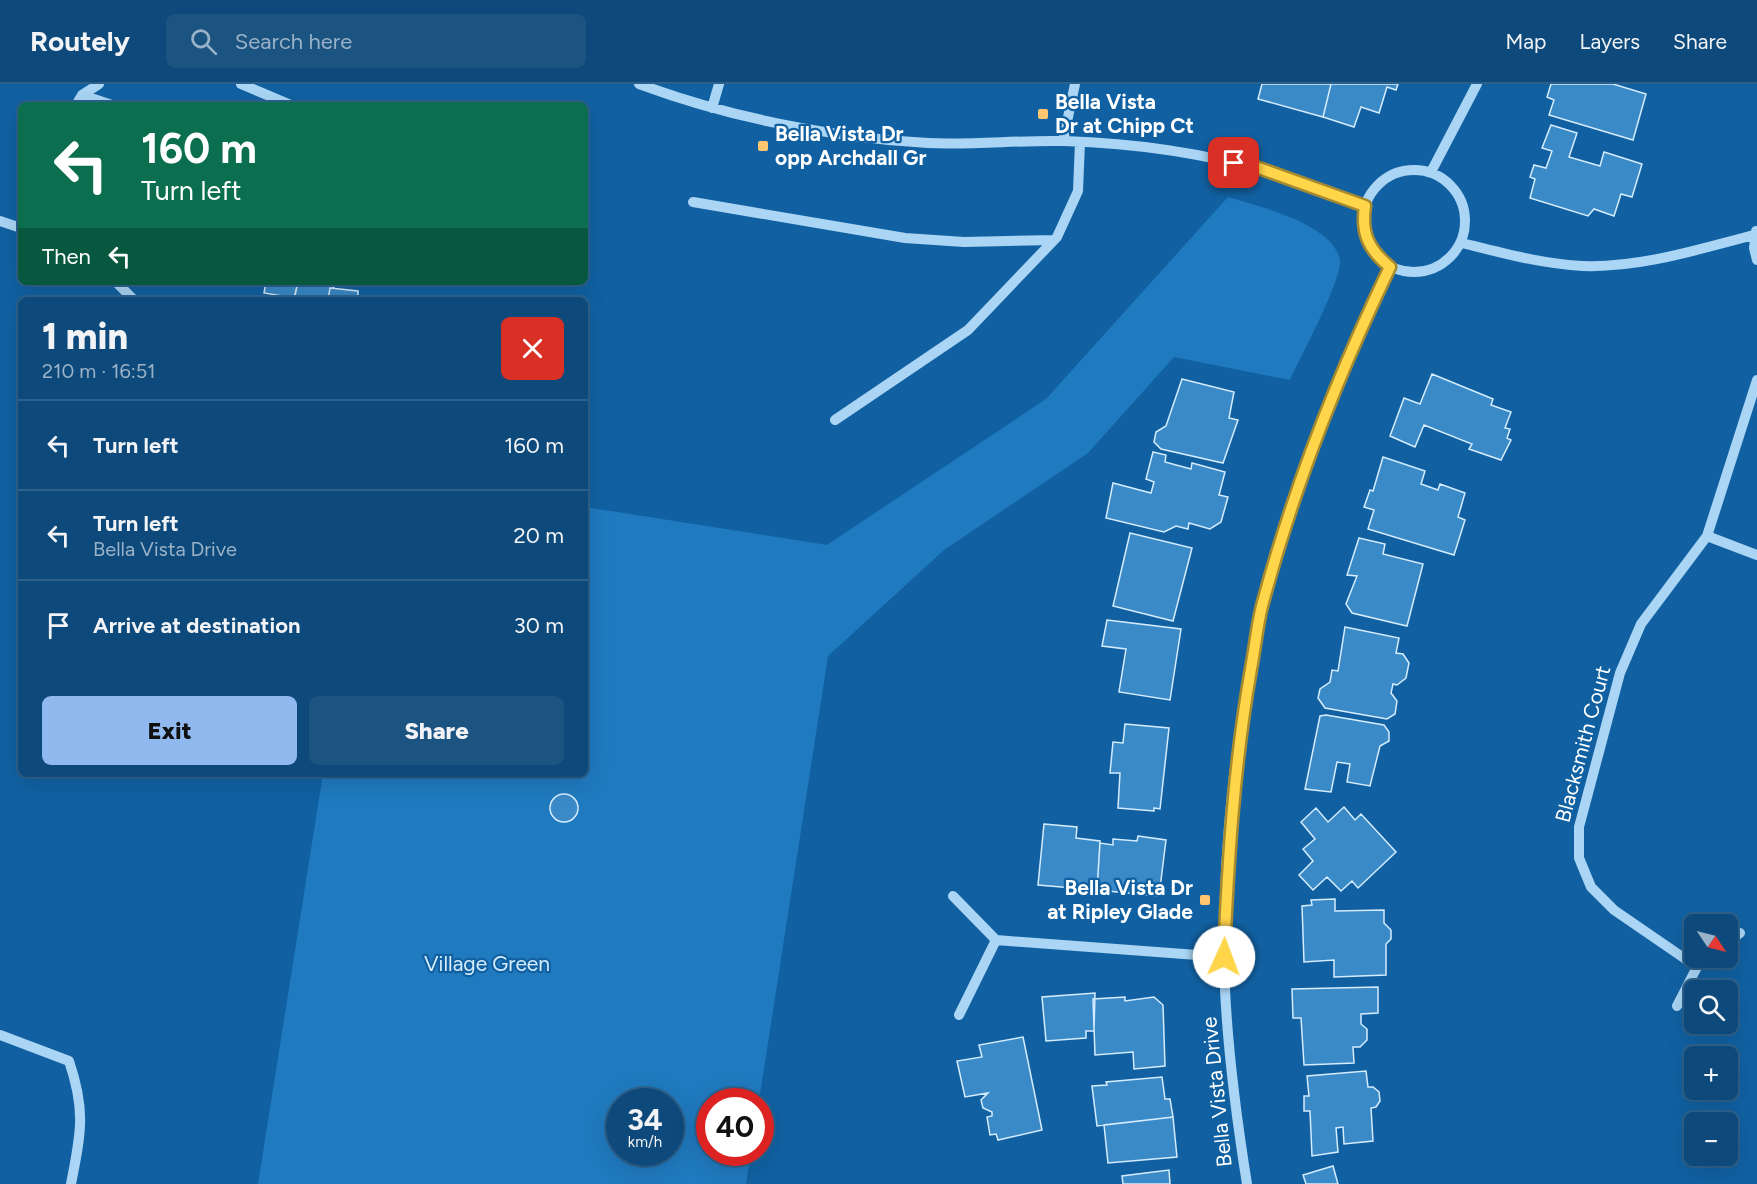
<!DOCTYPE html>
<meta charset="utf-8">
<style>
:root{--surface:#0d497a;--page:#1b5381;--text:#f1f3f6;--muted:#9ab2c7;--line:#2d618b;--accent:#90b9f0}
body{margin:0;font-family:Figtree,sans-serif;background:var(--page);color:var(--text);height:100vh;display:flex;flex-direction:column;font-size:22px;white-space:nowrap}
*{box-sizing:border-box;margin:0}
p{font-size:20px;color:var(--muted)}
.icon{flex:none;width:33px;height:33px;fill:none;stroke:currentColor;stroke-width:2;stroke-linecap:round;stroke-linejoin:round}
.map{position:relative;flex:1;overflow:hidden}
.side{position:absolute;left:18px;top:213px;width:570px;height:480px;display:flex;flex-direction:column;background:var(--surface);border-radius:9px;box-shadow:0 6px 24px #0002,0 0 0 2px var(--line)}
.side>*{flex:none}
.guide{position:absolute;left:18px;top:18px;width:570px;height:183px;border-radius:9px;box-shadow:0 6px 24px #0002,0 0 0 2px var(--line);background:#0b6e4f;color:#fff;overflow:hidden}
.needle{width:39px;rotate:125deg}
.buttons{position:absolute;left:1684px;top:830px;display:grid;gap:12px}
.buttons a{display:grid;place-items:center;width:54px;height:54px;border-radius:9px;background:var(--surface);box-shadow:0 6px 24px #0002,0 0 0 2px var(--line);font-size:30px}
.speed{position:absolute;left:606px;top:1004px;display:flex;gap:12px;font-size:30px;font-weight:700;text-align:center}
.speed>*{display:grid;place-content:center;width:78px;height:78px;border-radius:50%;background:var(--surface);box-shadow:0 6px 24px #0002,0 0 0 2px var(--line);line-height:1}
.speed small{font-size:15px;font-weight:400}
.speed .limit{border:9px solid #d22;background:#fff;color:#111}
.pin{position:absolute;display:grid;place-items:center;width:51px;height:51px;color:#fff;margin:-26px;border-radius:12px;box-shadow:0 3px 9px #0006}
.me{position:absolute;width:66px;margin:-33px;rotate:2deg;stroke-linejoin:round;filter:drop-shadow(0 0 4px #0008)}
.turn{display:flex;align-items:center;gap:21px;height:126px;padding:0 24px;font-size:27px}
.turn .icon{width:78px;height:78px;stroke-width:2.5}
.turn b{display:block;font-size:42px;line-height:51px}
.then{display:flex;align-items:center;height:57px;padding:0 24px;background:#0003;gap:12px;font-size:22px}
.round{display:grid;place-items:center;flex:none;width:63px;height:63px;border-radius:9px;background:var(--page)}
.summary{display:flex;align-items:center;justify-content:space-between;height:102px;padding:0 24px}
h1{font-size:36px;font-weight:800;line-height:45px}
.primary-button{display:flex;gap:12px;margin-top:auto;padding:12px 24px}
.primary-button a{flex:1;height:69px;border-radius:9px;background:var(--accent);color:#111;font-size:24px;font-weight:800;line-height:69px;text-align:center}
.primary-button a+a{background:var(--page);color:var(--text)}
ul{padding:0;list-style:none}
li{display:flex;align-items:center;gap:18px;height:90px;padding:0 24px;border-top:2px solid var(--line)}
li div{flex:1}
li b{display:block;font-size:22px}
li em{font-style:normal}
header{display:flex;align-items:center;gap:36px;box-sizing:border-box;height:84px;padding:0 30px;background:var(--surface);border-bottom:2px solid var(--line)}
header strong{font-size:28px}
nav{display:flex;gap:33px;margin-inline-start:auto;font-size:21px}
.search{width:420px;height:54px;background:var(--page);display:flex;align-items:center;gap:15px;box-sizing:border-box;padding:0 21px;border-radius:9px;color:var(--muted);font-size:22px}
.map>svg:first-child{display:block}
</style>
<header>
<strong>Routely</strong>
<div class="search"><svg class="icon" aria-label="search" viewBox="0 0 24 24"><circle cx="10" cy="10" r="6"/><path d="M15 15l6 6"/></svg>Search here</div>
<nav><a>Map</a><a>Layers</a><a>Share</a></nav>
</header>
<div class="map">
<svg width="1757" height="1100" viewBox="0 0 1757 1100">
<rect width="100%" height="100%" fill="#1161a2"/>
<path fill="#207abf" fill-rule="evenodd" d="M1228 113C1257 122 1335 140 1340 177 1342 195 1300 275 1290 296L1174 273 1088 369 944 466 828 572 759 1017H710V1068H751L746 1100H258L323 690H585V423L827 461 1046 315ZM620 1017H670V1068H620Z"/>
<path fill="#3a8ac8" stroke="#d4ecfe" stroke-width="1.5" d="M1262 0H1331L1323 33 1258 15Z
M1331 0H1398L1396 6 1387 3 1379 29 1361 23 1354 43 1323 33Z
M1551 0H1613L1646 10 1633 56 1549 31 1554 16 1547 13Z
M1551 41 1577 49 1569 73 1600 82 1604 68 1642 80 1632 113 1621 110 1614 132 1594 125 1588 132 1530 114 1535 95 1530 93 1534 81 1546 84 1552 67 1542 64Z
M266 198H298L294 214 264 209Z
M298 198H334V204H330L328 216H294Z
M330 204 358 207V216H328Z
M1432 290 1493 315 1491 321 1511 328 1505 344 1510 345 1507 354 1511 356 1501 376 1469 365 1472 360 1424 341 1415 363 1390 352 1404 314 1420 320Z
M1182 295 1234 308 1229 334 1238 336 1223 379 1161 365 1154 358 1156 348 1166 342Z
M1153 368 1166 371 1165 378 1191 385 1192 379 1225 388 1219 411 1228 413 1221 438 1210 445 1189 439 1188 445 1176 442 1164 448 1106 434 1113 399 1151 409 1154 398 1146 395Z
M1383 373 1425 387 1421 400 1438 406 1440 400 1465 409 1458 433 1465 436 1454 471 1368 445 1374 426 1364 423 1370 406 1373 407Z
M1130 449 1192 464 1173 537 1113 522Z
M1359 454 1385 460 1383 470 1423 480 1407 542 1352 529 1346 520 1357 492 1347 491Z
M1107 536 1181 545 1170 616 1119 608 1126 565 1102 562Z
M1345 543 1399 554 1396 569 1403 570 1409 579 1406 594 1397 601 1393 600 1391 609 1397 617 1395 630 1387 635 1325 624 1318 614 1320 605 1330 598 1332 586 1338 587Z
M1326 631 1384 641 1389 648V657L1380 662 1370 702 1347 698 1350 680 1337 678 1331 708 1305 705 1320 632Z
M1125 640 1169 644 1160 725 1154 724V727L1118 724 1120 689H1110L1113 658 1123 659Z
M550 724a14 14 0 1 1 28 0a14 14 0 1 1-28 0Z
M1344 723 1355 736 1361 730 1396 768 1358 804 1352 797 1341 807 1327 793 1313 806 1299 791 1313 777 1303 765 1315 755 1301 738 1316 724 1328 738Z
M1044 740 1077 743 1076 754 1100 757 1097 806 1038 801Z
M1138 752 1166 756 1159 812 1097 806 1100 759 1113 761V755L1137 757Z
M1335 815V827L1384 826V839L1391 846V855L1386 860V891L1334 893V876L1304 878 1302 822 1312 821 1311 816Z
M1378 903V929L1361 930V940L1367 945V956L1360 963H1353L1354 979 1304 981 1301 934H1293L1292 905Z
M1095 909 1094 947H1086V954L1046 957 1042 913Z
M1125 913V917L1154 913 1163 921 1165 982 1134 985 1133 968 1095 971 1093 915Z
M1023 953 1042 1046 998 1056 996 1050 990 1051 987 1033 992 1032V1028L983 1024 981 1016 988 1009 965 1013 957 977 982 973 979 961Z
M1366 987 1368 1003H1373L1379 1008 1380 1017 1376 1023 1371 1024 1373 1057 1344 1060 1343 1043 1336 1044 1338 1068 1312 1072 1310 1027H1304V1012H1309L1307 992Z
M1162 993 1165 1015H1170L1173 1033 1097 1042 1092 1002 1107 1001 1106 998Z
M1173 1033 1177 1073 1108 1079 1104 1041Z
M1333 1082 1338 1100H1306L1303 1091Z
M1169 1086 1170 1100H1123L1122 1092Z"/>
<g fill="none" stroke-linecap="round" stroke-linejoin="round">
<path stroke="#aad5f5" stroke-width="10" d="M241 0 291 21
M639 0C731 34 830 53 928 59 973 61 1019 56 1064 57 1168 60 1270 81 1365 122
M82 11 112 21
M76 21 82 11 99 0
M712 24 719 0
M1063 57 1075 0
M1363 137a51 51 0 1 1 102 0a51 51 0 1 1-102 0Z
M1431 88 1477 0
M693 118 905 154 964 158 1054 156
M0 137 21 144
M1756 147 1754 164 1757 176
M1462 159C1502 169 1542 180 1583 182 1641 184 1699 165 1754 151
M116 198 134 216
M835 336 968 246 1057 153 1078 107 1080 58
M1707 452 1757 471
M953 812 996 856 1224 873
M1728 858 1740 849
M1710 873 1697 883 1614 826 1591 803 1579 774V743L1620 589 1641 540 1707 452 1757 296
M1677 922 1697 883
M959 931 996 856
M0 951 69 977C86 1027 81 1049 71 1100
M1247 1100C1235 1025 1225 949 1224 873 1223 760 1237 635 1262 525 1267 502 1275 479 1282 456 1310 362 1347 271 1390 183"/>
</g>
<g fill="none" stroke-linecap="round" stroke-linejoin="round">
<g stroke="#a68a30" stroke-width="15">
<path id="route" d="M1224 873C1228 776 1234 681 1251 585 1255 564 1257 542 1262 522 1293 405 1338 291 1390 183 1368 165 1361 149 1365 122L1256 83 1234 79"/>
</g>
<use href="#route" stroke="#ffd54a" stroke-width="10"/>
</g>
<g fill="#ffc56f" stroke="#1161a2" stroke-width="2">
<rect x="1037" y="24" width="12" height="12" rx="3"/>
<rect x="757" y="56" width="12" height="12" rx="3"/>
<rect x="1199" y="810" width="12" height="12" rx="3"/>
</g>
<g text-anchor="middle" stroke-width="4.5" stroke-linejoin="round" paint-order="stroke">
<g font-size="21" font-weight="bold" fill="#fff" stroke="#1161a2" text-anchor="start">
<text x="1055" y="25">Bella Vista<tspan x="1055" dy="24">Dr at Chipp Ct</tspan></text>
<text x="775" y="57">Bella Vista Dr<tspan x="775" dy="24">opp Archdall Gr</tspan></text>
<text x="1193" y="811" text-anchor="end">Bella Vista Dr<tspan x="1193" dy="24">at Ripley Glade</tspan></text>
</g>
<g font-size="21" fill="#fff" stroke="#1161a2">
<text transform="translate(1583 660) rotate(-75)" y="7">Blacksmith Court</text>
<text transform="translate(1217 1008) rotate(-96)" y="7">Bella Vista Drive</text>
</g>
<g font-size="21" fill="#d4ecfe" stroke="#1161a2">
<text x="487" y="887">Village Green</text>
</g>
</g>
</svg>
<div class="buttons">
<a><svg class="needle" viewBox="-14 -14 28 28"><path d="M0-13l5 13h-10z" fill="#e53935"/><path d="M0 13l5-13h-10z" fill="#9ab2c7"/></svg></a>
<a><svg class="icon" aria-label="search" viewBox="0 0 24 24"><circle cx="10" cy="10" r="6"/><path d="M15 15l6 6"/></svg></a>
<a>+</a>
<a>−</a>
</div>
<div class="speed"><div>34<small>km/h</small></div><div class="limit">40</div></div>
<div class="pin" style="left:1234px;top:79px;background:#d93025"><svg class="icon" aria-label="arrive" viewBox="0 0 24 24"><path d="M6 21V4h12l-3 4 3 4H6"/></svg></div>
<svg class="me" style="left:1224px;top:873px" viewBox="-20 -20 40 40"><circle r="19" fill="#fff"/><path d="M0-13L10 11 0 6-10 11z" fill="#ffd54a"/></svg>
<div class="guide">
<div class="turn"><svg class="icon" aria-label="left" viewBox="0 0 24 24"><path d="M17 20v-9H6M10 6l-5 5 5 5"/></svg><div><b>160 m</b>Turn left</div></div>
<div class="then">Then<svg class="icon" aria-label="left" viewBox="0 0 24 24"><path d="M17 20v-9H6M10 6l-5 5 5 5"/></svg></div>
</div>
<section class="side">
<div class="summary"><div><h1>1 min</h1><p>210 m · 16:51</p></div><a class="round" style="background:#d93025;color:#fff"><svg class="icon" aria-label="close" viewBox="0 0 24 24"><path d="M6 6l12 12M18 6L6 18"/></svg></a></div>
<ul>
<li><svg class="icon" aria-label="left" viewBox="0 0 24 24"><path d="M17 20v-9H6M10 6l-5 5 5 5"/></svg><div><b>Turn left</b></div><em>160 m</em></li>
<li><svg class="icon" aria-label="left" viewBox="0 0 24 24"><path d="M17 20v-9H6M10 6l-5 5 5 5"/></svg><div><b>Turn left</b><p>Bella Vista Drive</p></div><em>20 m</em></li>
<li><svg class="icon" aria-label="arrive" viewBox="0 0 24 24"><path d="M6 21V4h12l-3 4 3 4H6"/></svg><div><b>Arrive at destination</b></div><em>30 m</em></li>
</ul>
<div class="primary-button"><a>Exit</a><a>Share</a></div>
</section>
</div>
